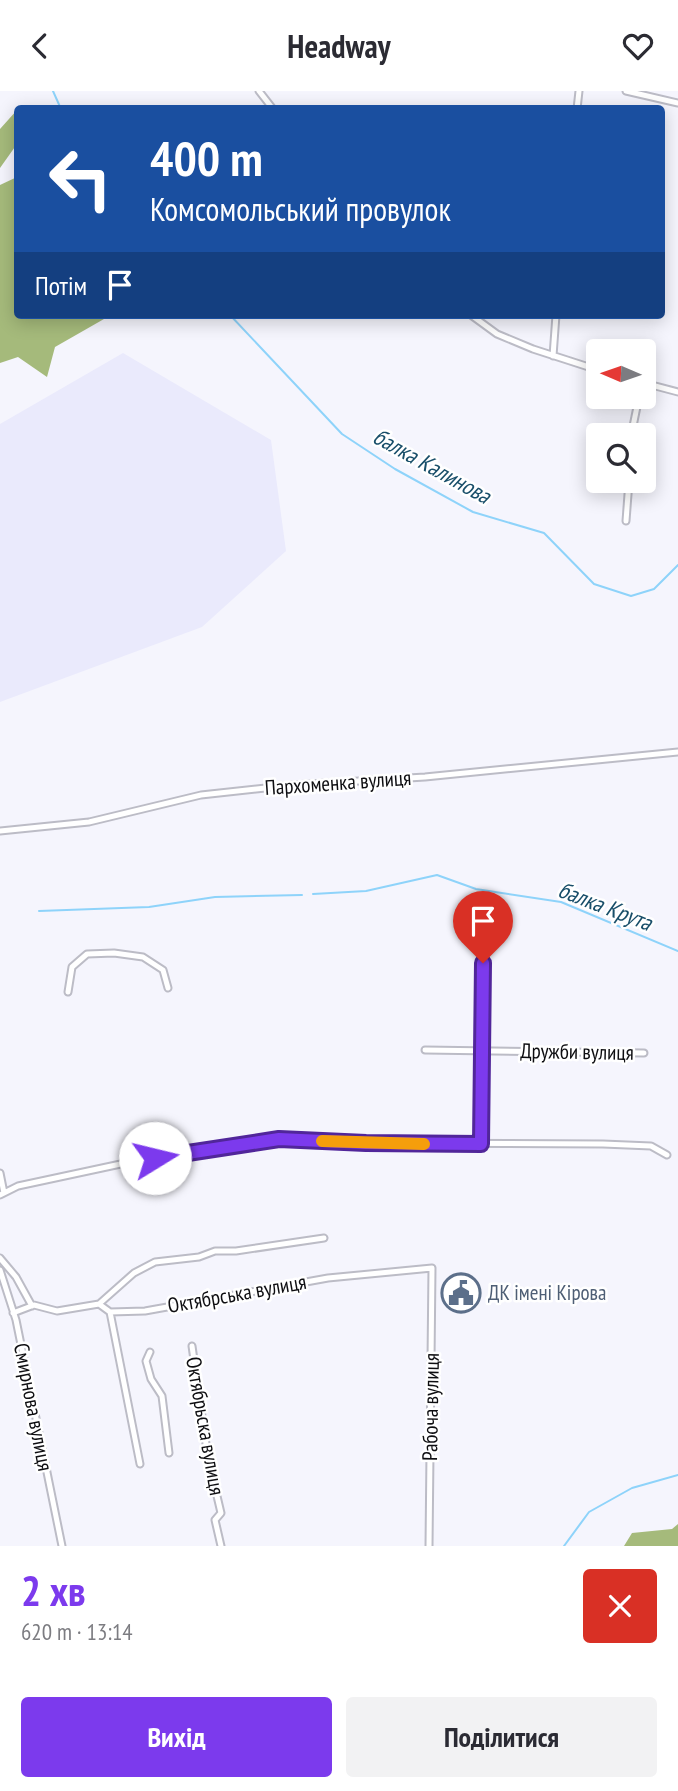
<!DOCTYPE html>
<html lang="uk">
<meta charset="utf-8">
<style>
:root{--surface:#fff;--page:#f2f2f3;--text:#2b2b33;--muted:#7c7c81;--accent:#7c3aed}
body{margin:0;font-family:"PT Sans Narrow",sans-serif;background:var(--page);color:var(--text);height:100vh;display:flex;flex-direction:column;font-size:26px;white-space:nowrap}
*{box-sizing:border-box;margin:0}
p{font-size:23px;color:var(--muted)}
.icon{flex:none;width:38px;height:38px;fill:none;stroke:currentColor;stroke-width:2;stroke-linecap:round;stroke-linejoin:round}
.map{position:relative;height:1455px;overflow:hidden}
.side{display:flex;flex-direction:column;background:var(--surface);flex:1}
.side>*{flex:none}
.top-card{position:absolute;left:14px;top:14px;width:651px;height:214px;border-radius:7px;box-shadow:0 4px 18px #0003;background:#1a4fa0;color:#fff;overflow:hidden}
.needle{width:46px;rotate:272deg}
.buttons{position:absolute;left:586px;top:248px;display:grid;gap:14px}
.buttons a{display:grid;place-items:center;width:70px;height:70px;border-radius:7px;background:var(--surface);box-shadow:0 4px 18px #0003;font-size:35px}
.pin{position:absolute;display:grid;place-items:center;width:60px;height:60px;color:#fff;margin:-72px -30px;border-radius:50% 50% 50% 0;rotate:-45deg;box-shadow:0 0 7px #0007}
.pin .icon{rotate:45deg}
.me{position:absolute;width:77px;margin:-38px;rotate:81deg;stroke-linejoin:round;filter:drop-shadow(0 0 5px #0008)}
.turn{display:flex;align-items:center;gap:24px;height:147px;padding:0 21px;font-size:32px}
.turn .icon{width:91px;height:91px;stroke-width:2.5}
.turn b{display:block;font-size:49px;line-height:60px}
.then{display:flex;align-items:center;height:66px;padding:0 21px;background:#0003;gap:14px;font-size:26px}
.round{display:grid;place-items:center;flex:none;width:74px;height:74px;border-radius:7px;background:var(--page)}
.overview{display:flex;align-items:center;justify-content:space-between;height:119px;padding:0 21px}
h1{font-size:42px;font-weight:800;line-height:52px;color:var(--accent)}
.action{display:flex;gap:14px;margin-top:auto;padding:14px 21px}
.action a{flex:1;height:80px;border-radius:7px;background:var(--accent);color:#fff;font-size:28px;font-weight:800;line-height:80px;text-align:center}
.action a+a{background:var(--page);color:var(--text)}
header{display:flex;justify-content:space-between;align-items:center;height:91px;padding:0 21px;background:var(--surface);font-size:32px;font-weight:800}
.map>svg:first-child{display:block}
</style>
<header><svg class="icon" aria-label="back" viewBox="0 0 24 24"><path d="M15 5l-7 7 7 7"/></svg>Headway<svg class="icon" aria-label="heart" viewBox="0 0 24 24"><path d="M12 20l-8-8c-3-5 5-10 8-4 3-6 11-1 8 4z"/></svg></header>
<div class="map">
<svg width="678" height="1455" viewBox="0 0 678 1455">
<rect width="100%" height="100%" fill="#f5f5fd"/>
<path fill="#eaeafc" d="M123 262 271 349 286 460 202 536 0 611V333Z"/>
<path fill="#a5ba7b" d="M17 19V53L0 77V38Z
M17 86 18 224H111L55 256 47 286 18 266 0 272V94Z
M678 1433V1455H624L632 1442 672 1438Z"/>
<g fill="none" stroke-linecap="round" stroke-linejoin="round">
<path stroke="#8ed3fa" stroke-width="2" d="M53 0 61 18
M230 224 342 343 395 378 473 421 544 442 594 493 631 505 654 498 678 474
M313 803 366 800 437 784 476 798 561 811 678 860
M39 820 149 816 215 806 302 804
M564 1455 589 1421 632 1397 678 1384"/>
<g stroke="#bcbcc6" stroke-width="9">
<path id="street" d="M259 0 273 18
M626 0 678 12
M577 18 579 0
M471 224 497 243 533 258 598 279
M553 265 556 224
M644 292 678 301
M631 345 639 306
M626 430 629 390
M0 740 89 731 201 704 293 694 425 686 678 661
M68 901 72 876 87 863 114 862 143 866 163 879 168 897
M425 959 644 962
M481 1053 483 872
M0 1082 4 1102
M0 1104 18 1095 130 1071 279 1048 366 1052 603 1053 651 1055 667 1064
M0 1167 16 1186 32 1215
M0 1179 16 1229 62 1455
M99 1213 134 1182 155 1171 199 1166 215 1160H236L324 1147
M110 1221 140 1373
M13 1222 34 1214 57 1220 99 1213 110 1221 145 1220 328 1187 432 1177 429 1455
M192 1255 208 1367 221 1422 215 1429 221 1455
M150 1261 146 1270 151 1288 162 1305 169 1362"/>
</g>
<use href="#street" stroke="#fff" stroke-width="5"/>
</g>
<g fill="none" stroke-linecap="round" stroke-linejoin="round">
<g stroke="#51269a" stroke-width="18">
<path id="route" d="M155 1067 279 1048 366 1052 481 1053 483 872"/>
</g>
<use href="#route" stroke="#7c3aed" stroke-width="12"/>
<path stroke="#f59e0b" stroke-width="12" d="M322 1050 424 1053"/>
</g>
<defs>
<g id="civic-ring" transform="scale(2.0125)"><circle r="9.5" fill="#fff" stroke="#5c6f8a" stroke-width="1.5"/><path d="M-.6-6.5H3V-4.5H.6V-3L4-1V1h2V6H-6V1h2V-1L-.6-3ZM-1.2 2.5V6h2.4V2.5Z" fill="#5c6f8a"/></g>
</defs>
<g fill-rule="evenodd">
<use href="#civic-ring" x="461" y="1202"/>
</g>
<g text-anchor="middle" stroke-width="5" stroke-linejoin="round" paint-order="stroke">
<g font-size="21" fill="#0e0e11" stroke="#fff">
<text transform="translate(338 692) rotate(-4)" y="7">Пархоменка вулиця</text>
<text transform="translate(577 961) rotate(1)" y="7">Дружби вулиця</text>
<text transform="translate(237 1203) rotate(-10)" y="7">Октябрська вулиця</text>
<text transform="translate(33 1316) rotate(79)" y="7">Смирнова вулиця</text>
<text transform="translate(431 1316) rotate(-89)" y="7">Рабоча вулиця</text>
<text transform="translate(205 1335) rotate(80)" y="7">Октябрьска вулиця</text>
</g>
<g font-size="21" fill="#4e5e75" stroke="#fff" text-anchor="start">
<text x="488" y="1209">ДК імені Кірова</text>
</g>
<g font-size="23" font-style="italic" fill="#184e69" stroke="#fff">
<text transform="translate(432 375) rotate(29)" y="8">балка Калинова</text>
<text transform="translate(605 815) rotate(21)" y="8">балка Крута</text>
</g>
</g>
</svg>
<div class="buttons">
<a><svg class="needle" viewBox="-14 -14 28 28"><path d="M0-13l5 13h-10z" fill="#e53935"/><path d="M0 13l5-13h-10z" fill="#7c7c81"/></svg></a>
<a><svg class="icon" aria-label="search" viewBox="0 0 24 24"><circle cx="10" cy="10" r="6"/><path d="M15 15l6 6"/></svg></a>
</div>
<div class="pin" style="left:483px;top:872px;background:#d93025"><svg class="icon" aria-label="arrive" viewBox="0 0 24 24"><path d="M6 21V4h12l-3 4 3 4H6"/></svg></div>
<svg class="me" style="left:155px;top:1067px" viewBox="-20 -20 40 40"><circle r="19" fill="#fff"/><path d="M0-13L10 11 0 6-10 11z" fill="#7c3aed"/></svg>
<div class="top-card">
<div class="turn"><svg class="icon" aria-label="left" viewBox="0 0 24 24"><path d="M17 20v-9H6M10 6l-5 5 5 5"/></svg><div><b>400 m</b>Комсомольський провулок</div></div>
<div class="then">Потім<svg class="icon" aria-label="arrive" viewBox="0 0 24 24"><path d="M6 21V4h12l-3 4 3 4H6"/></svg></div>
</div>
</div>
<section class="side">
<div class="overview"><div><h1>2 хв</h1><p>620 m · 13:14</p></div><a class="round" style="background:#d93025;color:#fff"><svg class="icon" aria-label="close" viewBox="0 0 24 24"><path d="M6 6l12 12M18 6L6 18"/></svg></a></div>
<div class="action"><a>Вихід</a><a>Поділитися</a></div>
</section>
